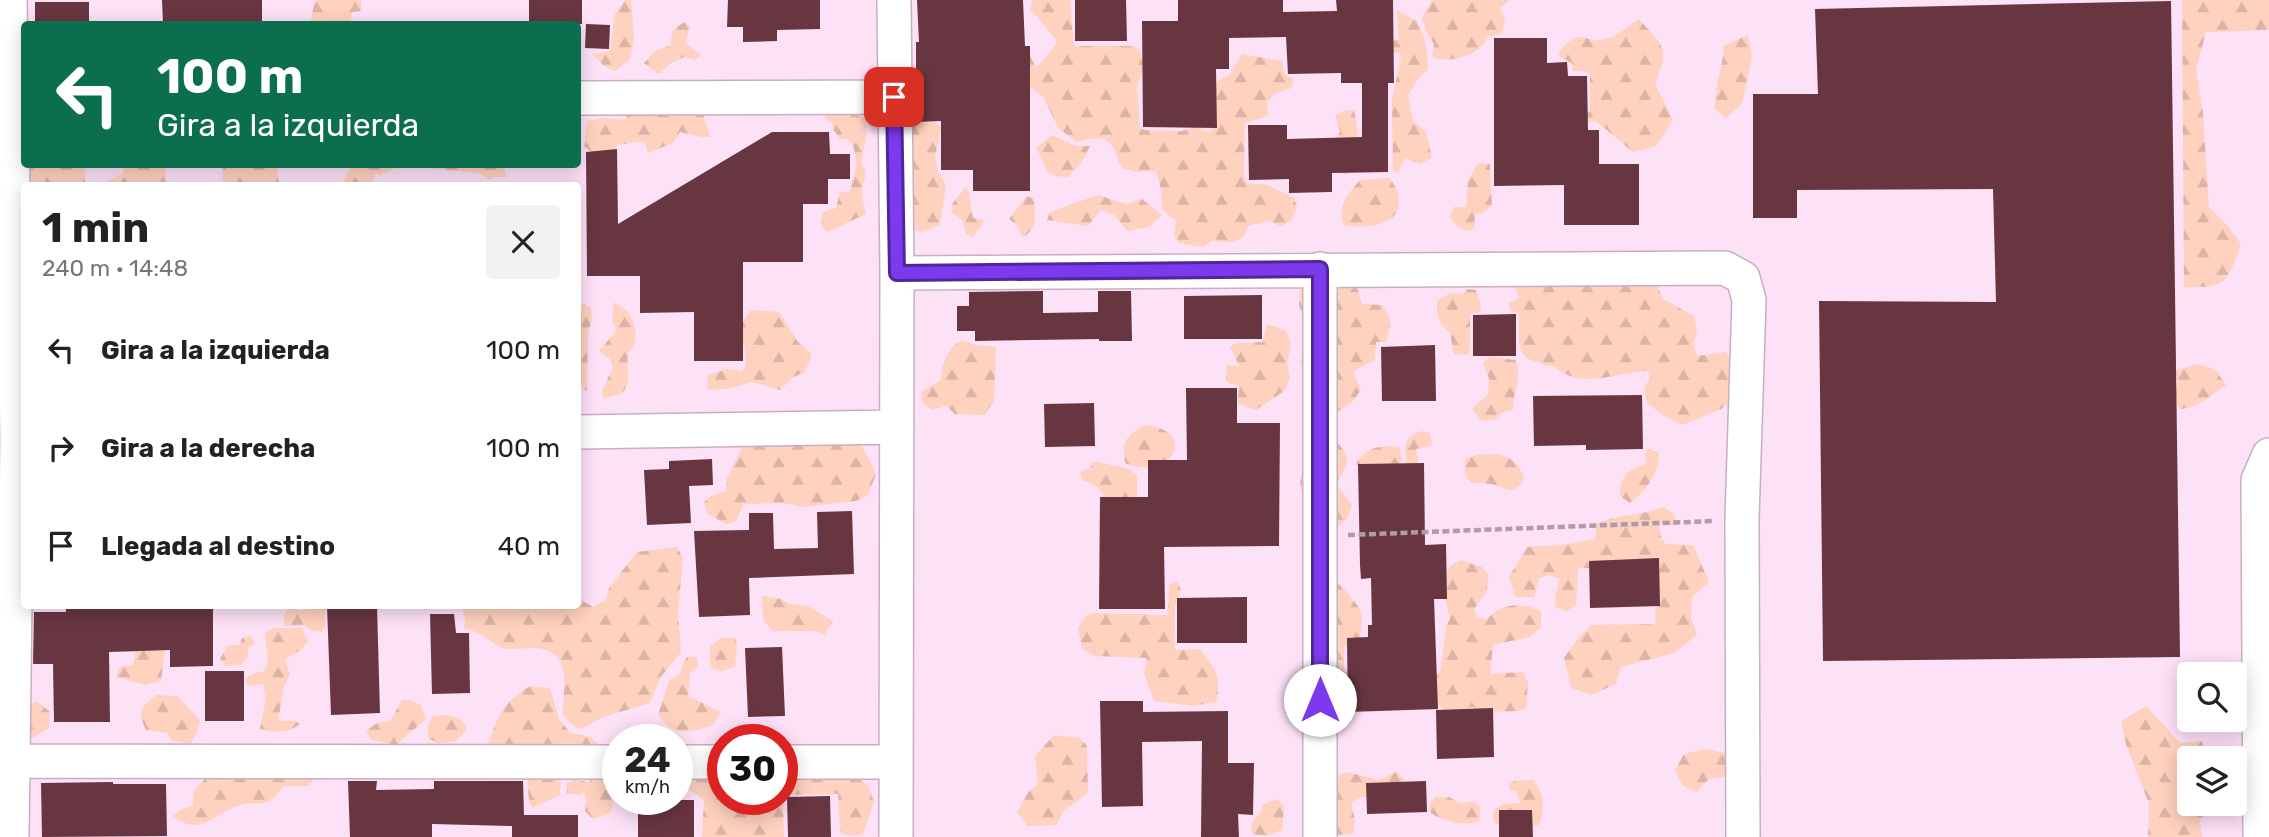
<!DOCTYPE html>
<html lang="es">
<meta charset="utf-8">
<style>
:root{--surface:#fff;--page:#f2f2f2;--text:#222;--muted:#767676}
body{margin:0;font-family:Rubik,sans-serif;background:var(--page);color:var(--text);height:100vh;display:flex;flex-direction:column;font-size:26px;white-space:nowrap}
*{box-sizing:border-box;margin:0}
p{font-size:23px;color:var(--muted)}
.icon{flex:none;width:38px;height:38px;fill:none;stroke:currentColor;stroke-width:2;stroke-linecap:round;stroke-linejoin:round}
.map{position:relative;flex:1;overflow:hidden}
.panel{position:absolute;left:21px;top:182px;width:560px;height:427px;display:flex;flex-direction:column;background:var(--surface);border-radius:7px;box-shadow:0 4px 18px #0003}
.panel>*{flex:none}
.top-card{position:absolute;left:21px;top:21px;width:560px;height:147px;border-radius:7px;box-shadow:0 4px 18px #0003;background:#0b6e4f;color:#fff;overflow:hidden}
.tools{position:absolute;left:2177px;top:662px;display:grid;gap:14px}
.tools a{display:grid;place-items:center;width:70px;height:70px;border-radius:7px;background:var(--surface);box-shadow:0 4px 18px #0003;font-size:35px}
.speed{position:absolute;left:602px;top:724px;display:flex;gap:14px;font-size:35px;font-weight:700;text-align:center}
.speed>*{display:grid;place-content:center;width:91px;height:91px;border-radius:50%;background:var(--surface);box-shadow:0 4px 18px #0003;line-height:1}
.speed small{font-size:18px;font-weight:400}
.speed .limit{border:10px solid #d22;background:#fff;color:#111}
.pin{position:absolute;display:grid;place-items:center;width:60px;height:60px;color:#fff;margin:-30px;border-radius:14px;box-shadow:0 4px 10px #0006}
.me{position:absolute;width:77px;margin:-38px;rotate:0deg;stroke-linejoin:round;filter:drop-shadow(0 0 5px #0008)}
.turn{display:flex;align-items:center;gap:24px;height:147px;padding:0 21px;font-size:32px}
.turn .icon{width:91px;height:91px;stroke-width:2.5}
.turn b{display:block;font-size:49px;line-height:60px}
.round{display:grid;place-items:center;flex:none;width:74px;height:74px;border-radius:7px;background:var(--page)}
.head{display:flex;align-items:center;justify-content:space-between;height:119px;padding:0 21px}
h1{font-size:42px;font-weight:700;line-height:52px}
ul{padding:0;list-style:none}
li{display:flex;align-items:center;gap:21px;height:98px;padding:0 21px}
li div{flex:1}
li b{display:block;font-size:26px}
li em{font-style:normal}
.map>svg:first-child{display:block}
</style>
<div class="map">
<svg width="2269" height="837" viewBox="0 0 2269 837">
<defs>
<pattern id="forest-firs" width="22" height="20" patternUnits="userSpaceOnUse" patternTransform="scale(1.75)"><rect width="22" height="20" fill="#ffd1bf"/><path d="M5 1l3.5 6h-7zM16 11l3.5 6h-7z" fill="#dbb4a5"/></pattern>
</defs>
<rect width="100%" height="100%" fill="#fde1f7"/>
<path fill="url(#forest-firs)" d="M315 0H361V11L352 12 351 22 349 24H307L310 23Z
M625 0H631L634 39 630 59 615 71 603 65 592 54 610 51 614 16Z
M1032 0H1070L1074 46H1134L1140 51 1144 67 1137 87 1140 128 1144 130 1182 131 1196 127 1209 132 1217 124 1213 84 1229 75 1242 54 1282 61 1285 75 1294 79 1292 88 1276 93 1267 103 1268 116 1245 123 1244 174 1247 183 1268 185 1294 198 1297 207 1291 221 1281 226 1268 221 1248 226 1243 238 1231 242 1212 241 1203 247 1179 243 1174 236 1176 221 1162 209 1161 190 1156 171 1137 172 1122 168C1118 162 1117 153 1113 147 1104 134 1089 139 1077 142L1059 129 1043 97 1031 87 1003 100 1029 53 1036 68 1056 45V39C1046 30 1041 19 1030 10Z
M1432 0H1509L1500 8 1505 18 1502 34 1488 36C1481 56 1450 64 1432 57L1434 44 1427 33 1422 18Z
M2182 0H2269V30L2206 32 2196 69 2203 113 2209 207 2228 226 2241 244C2227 283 2227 288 2184 287Z
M1397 11 1417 21 1426 44 1428 69 1418 79 1408 96 1413 121 1426 132 1432 158 1420 164 1405 158 1398 173 1393 171 1392 100 1401 57 1400 53 1376 51 1352 45 1399 40Z
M1639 19C1664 48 1670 47 1655 84L1673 120 1656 146 1633 152 1596 121 1569 125 1560 115 1590 112V74L1584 71H1572L1573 64 1559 56 1560 50C1584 25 1583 45 1606 39 1618 36 1628 26 1639 19Z
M685 22 690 27 685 43 701 55 695 60 684 57 671 63 659 74 644 63 655 51 671 45C671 32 673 28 685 22Z
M1748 35 1752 57 1742 104 1726 118 1715 109C1714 86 1723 68 1724 46Z
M628 106 703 113 710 137H701L680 132 673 143 648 153 644 141 616 145 615 153C603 154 593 155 584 146L587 121 604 118 626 120Z
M846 106 855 114 865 119 867 132 861 162C870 176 863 178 862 190 861 197 865 207 866 214L827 232 821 226 823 212 836 208 840 191 849 193C855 178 861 152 848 139H840L833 129 832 122 824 118 830 108Z
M1346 110 1354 111C1360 132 1358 150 1355 172L1344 175 1338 171 1333 143 1340 132 1335 116Z
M926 114 941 127 935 157 938 172 946 185 940 224 924 232 910 230 904 210 915 183 910 174V117Z
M1052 135 1076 146H1090L1082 162 1068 177C1041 177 1048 165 1036 148Z
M1478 163 1490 164 1492 205 1483 213 1475 214 1474 229 1465 231 1457 226 1450 217 1454 207H1466L1468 181Z
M24 164 85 165V185L24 186Z
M124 165H167L165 173 168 185H105V183L123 173Z
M223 165H277L279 185H222Z
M353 165V164L410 165 397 167 379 176 377 173 370 185H344L343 181Z
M420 165H503L507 177H494L489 180 480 173 433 169Z
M1390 178C1393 183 1397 189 1398 194 1406 226 1365 229 1344 225 1336 206 1348 194 1360 180Z
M966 187 969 193 973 218 985 220 973 237 966 234 963 221 952 212V204Z
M1098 195 1126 204 1142 199 1162 215 1149 227 1128 231 1114 215 1101 210 1088 226 1047 220 1050 212Z
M1027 196 1034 199C1035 216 1039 226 1024 237L1021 236 1018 226 1009 219Z
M1343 268 1358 290 1362 304 1382 305C1394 318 1391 326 1386 342H1376L1375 360 1353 371 1361 390 1352 402 1336 413 1300 364 1305 338 1311 322 1302 317 1299 304 1300 288 1311 281Z
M1511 277 1657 285 1663 299 1694 316 1697 332 1693 344 1697 356 1726 352 1733 363 1737 395 1721 409 1682 425 1664 416 1647 403 1644 388 1650 378 1648 371C1616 372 1581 391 1554 366H1548L1526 358 1519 345V313L1510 311 1509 303 1519 298Z
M1467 289 1476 290 1480 301 1481 312 1470 314V349L1467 355 1454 354 1450 333 1441 324 1437 312V301L1450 293 1463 294Z
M614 302C618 305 625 308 628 312 636 324 640 343 628 353 625 379 638 394 603 398L602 390 613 368 610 359 599 351 617 330 612 322Z
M583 303 591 308 592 318 588 334 587 391 578 385V309Z
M751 310 779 312 798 342 812 354 805 372 792 378 780 390 753 382 726 389 707 390 708 375 727 369 742 371 746 364 745 346 740 343 739 327Z
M1267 324 1286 331 1291 344 1287 364 1290 379 1284 391 1256 410 1238 404 1239 385 1230 384 1226 379 1227 365 1239 366 1230 347 1236 343 1263 342Z
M962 340 975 345 996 347 994 401 984 415 955 414 946 406 932 410 922 402 921 392 941 380C942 363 947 348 962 340Z
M1489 357 1516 360C1522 376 1513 393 1513 410L1503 412 1494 420H1481L1472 409 1488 394 1489 378 1483 363Z
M2196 364 2215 369 2226 385C2212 395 2198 408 2180 409L2174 399 2178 382 2175 371Z
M851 423 876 474 868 495 856 501 803 507 784 503 743 504 737 520 727 525 707 513 704 502 711 496 726 491V480L744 444Z
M1145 425C1199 430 1173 482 1125 463 1122 441 1125 436 1145 425Z
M1422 431 1430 433 1432 445 1416 449 1418 462 1411 467 1407 466C1406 448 1400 437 1422 431Z
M1334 438C1351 458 1351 462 1336 483L1352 505 1347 519 1334 531 1300 489C1301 457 1309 456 1334 438Z
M1386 446 1399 447 1402 460 1396 470H1365L1356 464C1363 451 1371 448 1386 446Z
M1649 449 1659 453C1660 471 1645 493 1630 503L1620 496C1619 478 1628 468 1646 464L1645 453Z
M1498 454C1512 458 1521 465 1524 480 1511 497 1508 488 1491 484 1485 483 1478 483 1472 483L1465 476V459L1477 455Z
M1093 461 1129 469 1137 475V497L1106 511C1104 492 1101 486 1082 480L1080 472 1090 468Z
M1664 507 1674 514 1677 525H1660V535L1665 544 1693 545 1709 582 1692 597 1691 617 1697 635 1674 653 1621 667 1616 684 1591 695 1571 688 1564 658 1577 640 1591 625 1655 624 1657 570 1578 568 1576 606 1566 611 1555 607V596L1560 579 1549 575 1539 578 1534 597H1515L1509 577 1527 547 1562 545 1595 539 1597 524C1617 514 1641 516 1664 507Z
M677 547 683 558 678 613 681 652 660 678 650 703 603 717 581 729 571 724 563 714C562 690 574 657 542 649 530 646 515 651 503 648 489 643 480 630 464 629L465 620 462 609 433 608 427 606H578V598L593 607 606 600 609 588 637 552Z
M1461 560 1482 567 1489 575 1486 593 1474 609 1477 617 1487 619C1502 603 1521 602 1541 611V628L1529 637 1493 645 1490 674 1523 672 1528 683 1526 708 1518 711 1485 712 1472 707 1461 710 1444 709 1435 702V678L1441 669 1446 626 1450 619C1447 606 1439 577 1451 566 1454 563 1458 562 1461 560Z
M1178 581 1181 591 1175 606V650L1200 649C1215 669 1222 676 1216 702L1192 706 1154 701 1144 673 1147 658 1094 656 1082 648 1078 628 1086 616 1094 613 1168 615 1169 585Z
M1333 581C1343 586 1346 592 1353 600 1366 614 1361 622 1360 642L1358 646 1344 647V671L1356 676 1357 701 1337 705 1331 711Z
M762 596 781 599 789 604 808 606 833 621 824 635 817 631H773L763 619Z
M310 606H326L325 626 322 632 312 631 305 625 285 626 283 616 289 608 301 611 309 609Z
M274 628H302L308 641 301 650 285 659 290 675 284 686 278 721H295L300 724C288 734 274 732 260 729L266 699 263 684 248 686 246 679 252 674 264 671C273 657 263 646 266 632Z
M167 633 161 681 146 685 116 677 120 667 133 665 135 656 133 639Z
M251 636 255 644 248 648V657L240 665 226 666 220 659 228 645H239L242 638Z
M721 638H735L737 645 735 667 722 671 712 669 710 662V646Z
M687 657H697L698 665 695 671 690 673 688 696 721 712 713 725C689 733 674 738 658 715L669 681 680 674 683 663Z
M530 686 550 688 559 719 570 733C582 735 591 735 599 745L597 749 502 754 487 744C492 737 492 731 496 723 503 706 514 695 530 686Z
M156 695 177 696 200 720 197 733 190 744 171 740 168 733 146 730C137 712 141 707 156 695Z
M402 700H409L421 705 426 719 396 745 372 740 366 731 377 723 390 721Z
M37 701 50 712 49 728 32 738 21 736 29 705Z
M2146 706 2180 743 2202 741 2206 758H2189V803H2208L2206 812 2200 821 2202 837H2148L2149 804 2126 744 2121 721Z
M446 715 459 718 467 729 456 741 439 744 428 738V727L432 716Z
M1054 735 1080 738 1087 746 1088 793 1064 810 1056 825 1028 826 1017 812 1029 791 1038 784 1035 756Z
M1706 749 1726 753 1728 776 1709 779 1696 792 1683 786 1675 770 1684 754Z
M301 765 313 778 309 786H283C267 813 257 798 237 806 211 816 200 837 173 816L182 809 193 806 194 790 210 774Z
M677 767 708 781 723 773V800H782V785L809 767 854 772 869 787 874 802 863 834C853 837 849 837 840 832L838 794 783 795 784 837H702L704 800 684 786 677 789Z
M527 768 561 774 560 795 532 808C526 797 529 781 527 768Z
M618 769V779L613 778 608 783C612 805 621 812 593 819L585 811 586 800 584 792 581 795 567 793 566 784 575 779 590 783 592 770Z
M1347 772 1379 780 1396 772 1404 778V790L1373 797H1359L1351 803 1355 820 1353 834 1338 835 1324 831 1326 780Z
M1533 780C1545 794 1545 808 1539 825L1504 826 1496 824 1493 819 1494 810 1503 804 1520 803 1516 791 1510 790 1509 784 1514 781Z
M1436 797H1449L1460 803 1474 801 1480 807V820C1468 828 1439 821 1429 811L1430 803Z
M1278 799 1284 807 1282 830 1265 836 1252 834 1251 824 1262 811 1263 804Z"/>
<path fill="#683640" d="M162 0H262V24H163Z
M529 0H582V24H529Z
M728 0H820V29L777 30V41L743 42V27H727Z
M917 0H1023L1025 46H1030V191H973V170H941V121L915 122 914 71H916V42H919Z
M1075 0H1126L1127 41H1075Z
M1178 0H1283V12L1337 11 1336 0H1393L1394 83H1388V172L1332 173V192L1289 193V179L1249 180 1248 125H1287V139L1362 137V83H1341V73L1288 74 1286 37 1229 38V69H1216L1217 128 1143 127 1142 21H1178Z
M2171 1 2180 657 1823 661 1819 301 1996 302 1993 189 1797 190V218H1753V94H1818L1815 9Z
M35 2H89V24H35Z
M586 24 610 25 609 49 585 48Z
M1494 38H1547V63L1567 62 1568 76H1587L1588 130H1599V164H1639V225H1564V185L1494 186Z
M772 132H829L830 154H850V179H828V204H803V262H743V361H694V312L640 313V276H587L586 152 617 149 618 224Z
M1043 291V313L1098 312V291H1131L1132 341H1099V339L975 341V331H957V306H969V292Z
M1262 295V339H1184V296Z
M1516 314V356H1473V315Z
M1435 345 1436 401H1382L1381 347Z
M1186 388H1237V423H1280L1279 546 1164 547 1165 609H1099L1100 497H1148V460H1187Z
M1642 395 1643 449 1586 450V445L1534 446 1533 396Z
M1094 403 1095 446 1045 447 1044 404Z
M712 459 713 485 689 486 691 523 647 525 644 470 669 469V461Z
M1424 463 1425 545 1446 544 1447 599H1434L1438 709 1348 712 1347 638 1368 637V625H1372L1371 578 1361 579 1360 565 1358 464Z
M852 511 854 574 749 578 750 615 699 617 694 531 749 530V513H773L774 549 818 548 817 512Z
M1659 558 1660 606 1590 608 1589 561Z
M1247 597V643H1177V598Z
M66 606H213V666L170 667V650L109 652 110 722H54L53 664H33L34 612H66Z
M327 606H377L380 713 331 715Z
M430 614H454L456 633H469L470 693 432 694Z
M782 647 785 716 748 717 745 648Z
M205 671H244V721H205Z
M1100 701H1143V712L1228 711V763H1254L1253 815 1238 814 1239 837H1201L1202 741 1142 742 1143 806 1102 807Z
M1493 708 1494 757 1437 759 1436 710Z
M348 781H377L376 790 434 789V781H523L524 815H578V837H512V826L432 824V837H350Z
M1426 781 1427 812 1367 814 1366 783Z
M113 782V784H166L167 836 42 837 41 783Z
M830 796 831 837H788L787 797Z
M638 800H694V837H638Z
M1499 810H1532L1533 837H1499Z"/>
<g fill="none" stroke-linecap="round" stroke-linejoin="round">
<g stroke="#c8aec3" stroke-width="36">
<path id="street" d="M10 0 17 440 12 837
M894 0 897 273 896 837
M578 98 894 97
M897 273 1725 268 1743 278 1749 300 1742 519 1743 837
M578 432 897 427
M0 761 618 762
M677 762H723
M782 762H896
M1320 837V269
M2260 837 2258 480 2269 455"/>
</g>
<path stroke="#b09bab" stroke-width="4.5" stroke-dasharray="7 3.5" stroke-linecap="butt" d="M1348 535 1714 521"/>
<use href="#street" stroke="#fff" stroke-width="33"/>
</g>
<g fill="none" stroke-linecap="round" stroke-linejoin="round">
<g stroke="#51269a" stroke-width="18">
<path id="route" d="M894 97 897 273 1320 269V700"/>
</g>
<use href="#route" stroke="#7c3aed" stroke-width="12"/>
</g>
</svg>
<div class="tools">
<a><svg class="icon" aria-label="search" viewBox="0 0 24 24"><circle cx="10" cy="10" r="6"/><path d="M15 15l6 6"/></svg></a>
<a><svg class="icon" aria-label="layers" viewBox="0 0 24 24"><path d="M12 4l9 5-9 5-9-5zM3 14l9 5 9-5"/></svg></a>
</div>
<div class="speed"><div>24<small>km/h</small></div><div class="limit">30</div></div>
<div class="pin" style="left:894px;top:97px;background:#d93025"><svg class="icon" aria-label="arrive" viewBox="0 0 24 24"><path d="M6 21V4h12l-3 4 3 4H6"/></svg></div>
<svg class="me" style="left:1320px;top:700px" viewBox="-20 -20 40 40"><circle r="19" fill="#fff"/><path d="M0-13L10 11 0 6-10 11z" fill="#7c3aed"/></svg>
<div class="top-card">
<div class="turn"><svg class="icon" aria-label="left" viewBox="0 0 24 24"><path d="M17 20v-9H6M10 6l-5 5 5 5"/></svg><div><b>100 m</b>Gira a la izquierda</div></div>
</div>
<section class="panel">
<div class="head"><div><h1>1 min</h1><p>240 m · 14:48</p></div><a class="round"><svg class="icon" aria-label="close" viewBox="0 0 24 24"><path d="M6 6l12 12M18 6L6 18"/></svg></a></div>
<ul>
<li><svg class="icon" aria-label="left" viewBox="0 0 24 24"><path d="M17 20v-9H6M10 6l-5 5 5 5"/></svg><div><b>Gira a la izquierda</b></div><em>100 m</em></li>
<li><svg class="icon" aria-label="right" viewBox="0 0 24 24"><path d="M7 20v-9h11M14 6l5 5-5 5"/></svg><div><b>Gira a la derecha</b></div><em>100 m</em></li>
<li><svg class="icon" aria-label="arrive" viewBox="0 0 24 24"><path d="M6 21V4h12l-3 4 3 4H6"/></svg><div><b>Llegada al destino</b></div><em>40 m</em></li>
</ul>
</section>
</div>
